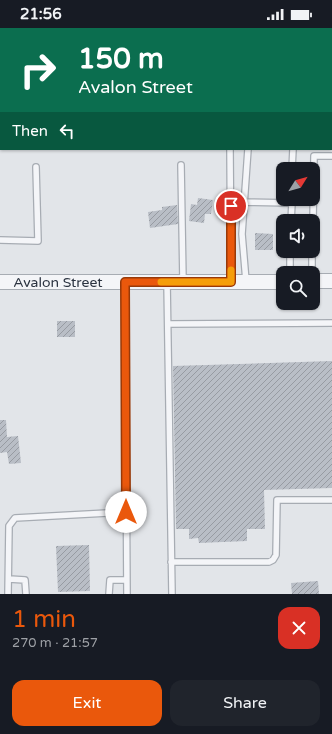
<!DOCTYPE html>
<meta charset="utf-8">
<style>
:root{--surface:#171b24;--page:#20242c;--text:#f1f3f6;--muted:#9ea1a6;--accent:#ea580c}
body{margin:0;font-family:"Varela Round",sans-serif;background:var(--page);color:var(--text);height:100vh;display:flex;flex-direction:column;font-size:15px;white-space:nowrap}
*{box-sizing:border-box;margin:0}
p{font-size:13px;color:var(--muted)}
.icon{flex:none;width:22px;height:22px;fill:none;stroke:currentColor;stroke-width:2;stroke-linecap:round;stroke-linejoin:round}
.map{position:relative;height:566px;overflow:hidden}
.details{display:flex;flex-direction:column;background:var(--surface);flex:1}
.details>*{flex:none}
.banner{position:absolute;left:0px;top:0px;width:332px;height:122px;box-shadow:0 1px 3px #0004;background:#0b6e4f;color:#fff;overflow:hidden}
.needle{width:26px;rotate:53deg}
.buttons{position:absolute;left:276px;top:134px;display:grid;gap:8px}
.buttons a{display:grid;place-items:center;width:44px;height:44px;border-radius:8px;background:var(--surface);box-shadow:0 1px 3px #0004;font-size:20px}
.pin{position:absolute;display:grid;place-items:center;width:34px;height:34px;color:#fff;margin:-17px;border:2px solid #fff;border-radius:50%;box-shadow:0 1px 4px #0007}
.me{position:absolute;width:44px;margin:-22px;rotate:0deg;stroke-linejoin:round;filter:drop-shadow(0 0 3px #0008)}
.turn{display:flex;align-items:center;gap:14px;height:84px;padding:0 12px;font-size:18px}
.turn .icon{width:52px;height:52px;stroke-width:2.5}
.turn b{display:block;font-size:28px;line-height:34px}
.then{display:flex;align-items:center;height:38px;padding:0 12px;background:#0003;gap:8px;font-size:15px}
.round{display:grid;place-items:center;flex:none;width:42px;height:42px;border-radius:12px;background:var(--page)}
.headline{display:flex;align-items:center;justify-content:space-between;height:68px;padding:0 12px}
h1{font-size:24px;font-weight:600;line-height:30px;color:var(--accent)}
.primary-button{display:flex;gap:8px;margin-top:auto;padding:8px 12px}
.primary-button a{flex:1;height:46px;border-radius:12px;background:var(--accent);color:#fff;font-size:16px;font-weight:600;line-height:46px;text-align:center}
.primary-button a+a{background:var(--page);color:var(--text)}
.status{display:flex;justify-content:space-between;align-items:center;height:28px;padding:0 20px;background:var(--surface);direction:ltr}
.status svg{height:11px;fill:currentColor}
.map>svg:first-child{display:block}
</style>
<div class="status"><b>21:56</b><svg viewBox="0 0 49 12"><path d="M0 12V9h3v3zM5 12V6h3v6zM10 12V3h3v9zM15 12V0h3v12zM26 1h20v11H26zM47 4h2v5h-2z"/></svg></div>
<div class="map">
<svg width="332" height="566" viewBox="0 0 332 566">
<defs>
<pattern id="building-hatch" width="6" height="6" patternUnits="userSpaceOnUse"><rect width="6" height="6" fill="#b9bec6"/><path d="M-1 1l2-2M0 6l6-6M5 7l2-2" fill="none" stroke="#979ba2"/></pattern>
</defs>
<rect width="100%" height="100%" fill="#e2e5e9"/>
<path fill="url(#building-hatch)" d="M198 170 213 172 211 186H205L204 195 189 193 191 176 197 177Z
M177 177 178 196 150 200 148 184 162 182V179Z
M255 205 273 206V222H255Z
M57 293H75V309H57Z
M332 333V460L264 462 265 501H247V513L199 515 198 510 189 511V501H176L173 338Z
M0 392H6L7 409 18 408 21 435 9 436 7 424 0 425Z
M89 517 90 563 58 564 56 518Z
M318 553 319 566H292L291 555Z"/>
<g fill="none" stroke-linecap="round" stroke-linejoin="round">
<g stroke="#a7acb3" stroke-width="8">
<path id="service" d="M230 121 231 253
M181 137 183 253
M292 141 293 121
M244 174 292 175V171
M291 193 292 175
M313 193 314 128H332
M0 212 38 213 36 139
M290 223V245
M312 223V245
M246 253 242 206 248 121
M125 254 127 566
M167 254 172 566
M168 296 332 295
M171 534H269L273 532 276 527 277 472H332
M9 551 25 552 26 566
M8 566 9 498 15 490 126 484
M109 566 110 552H126"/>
</g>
<g stroke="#a7acb3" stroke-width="16">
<g id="tertiary">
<path d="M313 253H332"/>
<path id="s1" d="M0 254H283"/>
</g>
</g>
<use href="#service" stroke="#f4f5f8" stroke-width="5.5"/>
<use href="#tertiary" stroke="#f4f5f8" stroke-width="14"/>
<path stroke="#7c8492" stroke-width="3" stroke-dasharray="2 4" stroke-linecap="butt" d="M317 0 320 1
M331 7H332"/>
</g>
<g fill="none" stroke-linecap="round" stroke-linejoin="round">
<g stroke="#983908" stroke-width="10">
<path id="route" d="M126 484 125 254H231V178"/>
</g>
<use href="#route" stroke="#ea580c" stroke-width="7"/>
<path stroke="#f59e0b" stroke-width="7" d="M161 254H231V242"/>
</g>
<g text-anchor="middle" stroke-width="3.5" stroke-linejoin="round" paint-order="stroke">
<g font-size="14" fill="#2b3340" stroke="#f1f4f7">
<text dy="5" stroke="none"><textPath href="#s1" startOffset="58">Avalon Street</textPath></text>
</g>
</g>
</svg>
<div class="buttons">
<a><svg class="needle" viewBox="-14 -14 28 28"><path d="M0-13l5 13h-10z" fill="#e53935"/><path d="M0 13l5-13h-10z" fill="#9ea1a6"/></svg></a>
<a><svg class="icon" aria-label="sound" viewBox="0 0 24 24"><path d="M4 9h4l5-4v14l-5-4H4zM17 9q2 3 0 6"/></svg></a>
<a><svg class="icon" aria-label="search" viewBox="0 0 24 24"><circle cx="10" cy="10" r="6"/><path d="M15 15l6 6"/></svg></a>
</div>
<div class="pin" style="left:231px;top:178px;background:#d93025"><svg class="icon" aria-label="arrive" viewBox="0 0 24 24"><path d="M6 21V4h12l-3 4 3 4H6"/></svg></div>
<svg class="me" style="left:126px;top:484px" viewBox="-20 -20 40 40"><circle r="19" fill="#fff"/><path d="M0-13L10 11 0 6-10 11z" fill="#ea580c"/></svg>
<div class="banner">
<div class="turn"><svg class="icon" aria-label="right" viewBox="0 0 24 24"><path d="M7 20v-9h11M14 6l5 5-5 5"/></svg><div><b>150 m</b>Avalon Street</div></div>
<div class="then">Then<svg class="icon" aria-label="left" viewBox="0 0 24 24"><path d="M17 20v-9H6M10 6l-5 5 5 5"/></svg></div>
</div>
</div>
<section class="details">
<div class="headline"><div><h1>1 min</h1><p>270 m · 21:57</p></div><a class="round" style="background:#d93025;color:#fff"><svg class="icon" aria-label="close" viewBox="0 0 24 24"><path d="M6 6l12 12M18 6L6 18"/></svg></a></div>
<div class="primary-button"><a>Exit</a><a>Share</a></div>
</section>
